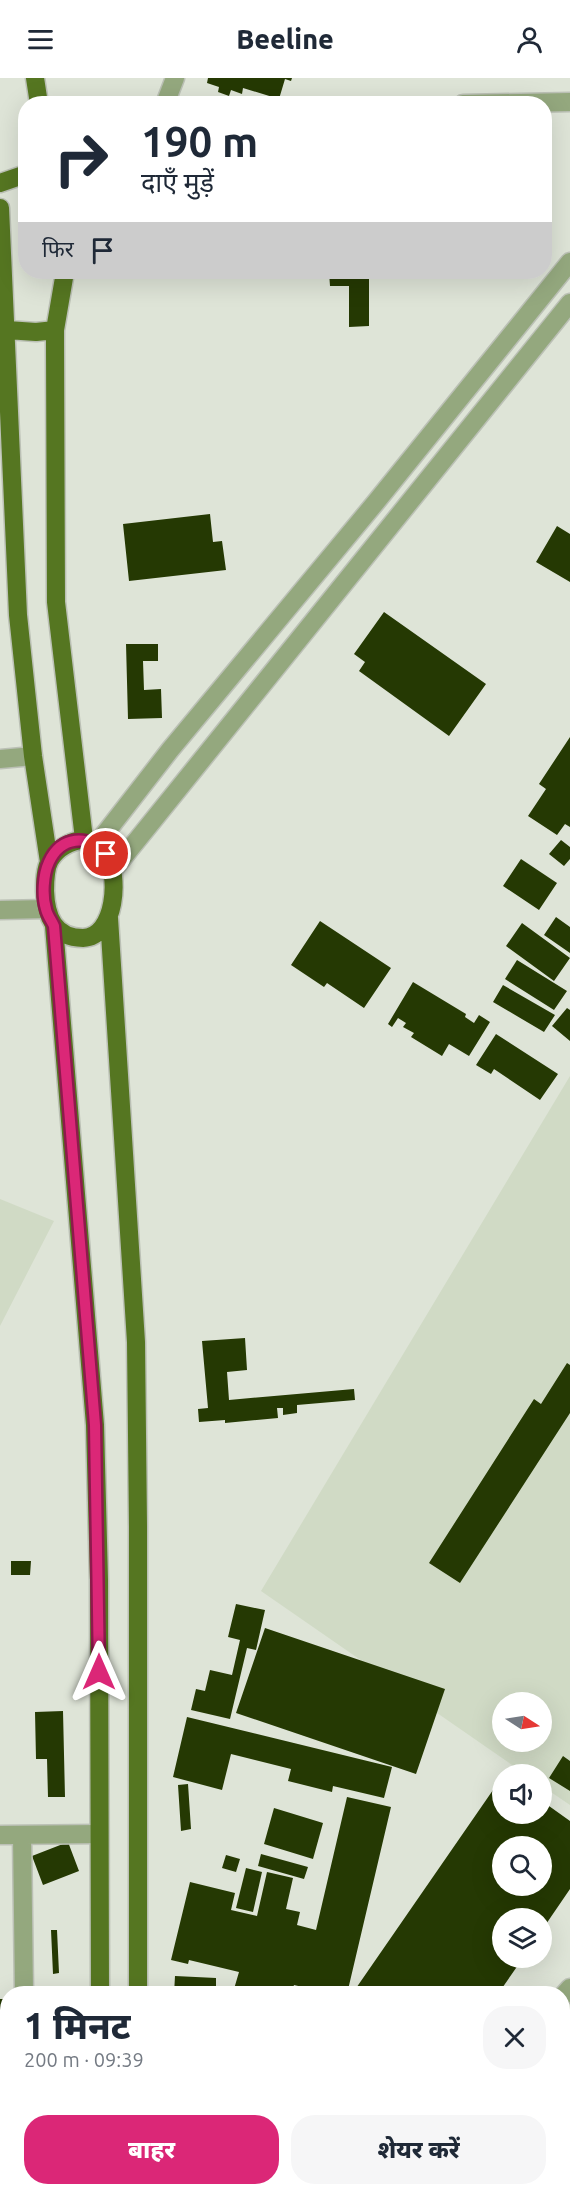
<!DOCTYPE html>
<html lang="hi">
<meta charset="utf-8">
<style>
:root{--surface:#fff;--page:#f6f6f7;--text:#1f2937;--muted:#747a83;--accent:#db2777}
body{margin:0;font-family:Ubuntu,"Noto Sans Devanagari",sans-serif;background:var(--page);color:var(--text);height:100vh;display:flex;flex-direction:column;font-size:22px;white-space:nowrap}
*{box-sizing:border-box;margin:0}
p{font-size:20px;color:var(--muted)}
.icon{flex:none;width:33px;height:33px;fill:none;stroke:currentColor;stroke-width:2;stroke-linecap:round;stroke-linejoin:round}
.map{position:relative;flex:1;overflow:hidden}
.drawer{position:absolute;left:0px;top:1908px;width:570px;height:210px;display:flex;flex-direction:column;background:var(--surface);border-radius:24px 24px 0 0;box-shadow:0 6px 24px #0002}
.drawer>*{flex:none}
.guide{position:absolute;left:18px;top:18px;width:534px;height:183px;border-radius:24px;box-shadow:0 6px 24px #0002;background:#fff;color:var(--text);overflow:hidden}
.needle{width:39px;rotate:102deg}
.controls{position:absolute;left:492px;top:1614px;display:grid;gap:12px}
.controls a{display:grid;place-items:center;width:60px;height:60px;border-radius:50%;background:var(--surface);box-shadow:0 6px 24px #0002;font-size:30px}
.pin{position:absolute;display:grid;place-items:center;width:51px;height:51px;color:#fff;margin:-26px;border:3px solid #fff;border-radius:50%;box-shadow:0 2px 6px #0007}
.me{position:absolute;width:66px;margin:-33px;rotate:0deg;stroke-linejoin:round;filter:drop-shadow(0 0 4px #0008)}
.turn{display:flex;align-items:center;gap:21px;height:126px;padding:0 24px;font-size:27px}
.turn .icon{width:78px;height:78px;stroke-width:2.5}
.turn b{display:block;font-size:42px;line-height:51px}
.then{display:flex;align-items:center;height:57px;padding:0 24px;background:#0003;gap:12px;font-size:22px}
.round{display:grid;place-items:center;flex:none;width:63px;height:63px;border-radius:24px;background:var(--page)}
.headline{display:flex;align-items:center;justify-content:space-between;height:102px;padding:0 24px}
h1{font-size:36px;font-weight:800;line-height:45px}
.primary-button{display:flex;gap:12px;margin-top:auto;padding:12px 24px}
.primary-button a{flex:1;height:69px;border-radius:24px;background:var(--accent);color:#fff;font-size:24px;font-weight:800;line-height:69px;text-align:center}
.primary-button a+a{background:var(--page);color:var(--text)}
header{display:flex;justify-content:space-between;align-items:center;height:78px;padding:0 24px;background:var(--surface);font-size:27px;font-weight:800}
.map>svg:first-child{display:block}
</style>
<header><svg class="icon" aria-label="menu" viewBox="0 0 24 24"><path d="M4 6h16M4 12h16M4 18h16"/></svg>Beeline<svg class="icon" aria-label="person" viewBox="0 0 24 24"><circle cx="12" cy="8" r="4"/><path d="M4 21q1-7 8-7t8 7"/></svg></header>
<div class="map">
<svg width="570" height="2118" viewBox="0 0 570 2118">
<rect width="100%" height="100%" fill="#dee4d7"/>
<path fill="#d0dac5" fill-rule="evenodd" d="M570 998V1727L542 1708V1696H525L261 1513ZM502 1624H542V1664H502Z
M0 1121 54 1143 0 1248Z
M570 1917V2099L562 2097V1938Z"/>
<path fill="#253903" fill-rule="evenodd" d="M208 0H292L291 3 285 1 279 21 243 10 242 16 231 12 229 18 218 14 219 9 207 5Z
M329 194H369V248L349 249V208H330Z
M210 436 213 464 222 463 226 492 129 503 123 446Z
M557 448 570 456V504L536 484Z
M384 534 486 606 449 658 359 593 365 584 354 576Z
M126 566H158V583H143L144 612 161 611 162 640 128 641Z
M570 659V749L565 746 557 757 528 738 546 711 539 706Z
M561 762 570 769V781L564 788 549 776Z
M521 781 557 805 539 832 503 808Z
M556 839 570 849V875L544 857Z
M320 843 391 890 364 930 327 905 324 909 291 887Z
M522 845 570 880 554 903 506 868Z
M517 882 567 913 554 932 505 901Z
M413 904 466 936 465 939 474 945 479 937 490 944 469 978 449 966 442 978 411 959 414 955 403 949 406 945 398 940 392 949 388 946Z
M503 907 555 937 544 954 493 924Z
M567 930 570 932V963L552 948Z
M496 956 558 996 540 1022 494 991 491 996 476 987Z
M245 1260 247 1292 227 1294 229 1322 354 1311 355 1322 297 1327V1335L283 1337V1330H277L278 1340 225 1345V1342L199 1344 198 1331 208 1330 202 1263Z
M567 1285 570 1287V1335L460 1505 429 1485 534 1321 541 1326Z
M11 1483H31L30 1497H11Z
M236 1526 265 1532 256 1572 247 1570 230 1641 191 1632 196 1611 205 1613 210 1592 232 1597 240 1562 228 1559Z
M265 1550 445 1611 416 1696 236 1635Z
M63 1633 65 1719H48L47 1681H36L35 1634Z
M187 1639 392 1689 384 1720 333 1708 332 1714 288 1703 291 1691 231 1676 222 1712 173 1699Z
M563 1678 570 1683V1713L549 1700Z
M502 1699V1736H542V1723L570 1743V1811L542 1852V1840H502V1880H523L498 1916H352ZM502 1768H542V1808H502Z
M188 1706 191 1751 181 1753 178 1707Z
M347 1719 391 1729 347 1916H332L294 1907 291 1916H253L234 1911 239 1894 189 1882 188 1886 171 1882 190 1804 235 1815 231 1832 257 1838 267 1794 293 1800 286 1831 300 1834 297 1847 316 1852Z
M274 1730 323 1745 313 1781 264 1766Z
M68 1764 79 1793 43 1807 32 1778Z
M261 1776 308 1789 304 1801 258 1788Z
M226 1777 240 1781 236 1794 222 1790Z
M246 1790 262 1794 253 1834 236 1830Z
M51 1852H57L59 1895 53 1896Z
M175 1898 216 1900V1916H174Z
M0 1921H8L5 1985H0Z
M0 2061 7 2062 5 2092 0 2091Z
M169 2110 198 2112V2118H168Z
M228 2110H281L282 2118H221L220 2112Z
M287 2110H364V2111L336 2118H289Z"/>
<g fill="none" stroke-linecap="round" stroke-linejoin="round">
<g stroke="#bbc0b5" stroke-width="21">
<path id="minor" d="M165 26 175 0
M463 26 570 24
M0 681 33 678
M97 766 170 672 376 424 570 184
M113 792 570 225
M0 832 46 831
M0 1757 99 1756
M22 1757 24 1916
M562 1919 570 1910
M27 2110V2118
M391 2118 397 2110"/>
</g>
<g stroke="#bbc0b5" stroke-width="21">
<path id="major" d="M35 0 39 26
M0 105 26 96
M0 130 18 537 33 678 49 784
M65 194 55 252V266L56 524 84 761
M7 252 36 254 55 252
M84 761C93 764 101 767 106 776 120 797 116 859 83 860 54 860 46 838 45 813 45 804 45 791 50 782 58 769 70 764 84 761Z
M109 840 136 1264 138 1448V1916
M54 848 95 1347 99 1502 100 1916
M102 2110V2118
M138 2118V2110"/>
</g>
<use href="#minor" stroke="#94a87e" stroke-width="18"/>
<use href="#major" stroke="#557621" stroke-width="18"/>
<path stroke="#5d6059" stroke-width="4.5" d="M562 2015 570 1984
M537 2118 538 2110
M562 2118 570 2080"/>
</g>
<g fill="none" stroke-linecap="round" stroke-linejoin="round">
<g stroke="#8e194d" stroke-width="15">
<path id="route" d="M99 1594 95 1347 54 848C52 843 47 837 46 831 42 818 43 797 49 784 61 758 88 756 106 776"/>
</g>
<use href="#route" stroke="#db2777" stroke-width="10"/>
</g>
</svg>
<div class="controls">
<a><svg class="needle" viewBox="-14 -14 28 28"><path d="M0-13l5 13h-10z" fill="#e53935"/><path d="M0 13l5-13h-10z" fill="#747a83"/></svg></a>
<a><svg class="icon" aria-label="sound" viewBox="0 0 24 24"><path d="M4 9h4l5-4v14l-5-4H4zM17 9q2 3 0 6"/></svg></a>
<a><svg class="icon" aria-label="search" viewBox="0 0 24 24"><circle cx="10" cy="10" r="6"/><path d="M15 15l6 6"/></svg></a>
<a><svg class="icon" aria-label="layers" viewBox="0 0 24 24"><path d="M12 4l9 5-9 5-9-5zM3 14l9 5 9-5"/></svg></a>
</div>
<div class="pin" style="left:106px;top:776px;background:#d93025"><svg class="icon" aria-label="arrive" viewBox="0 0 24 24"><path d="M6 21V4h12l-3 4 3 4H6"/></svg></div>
<svg class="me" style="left:99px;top:1594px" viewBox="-20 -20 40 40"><path d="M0-17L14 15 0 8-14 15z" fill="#db2777" stroke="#fff" stroke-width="4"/></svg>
<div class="guide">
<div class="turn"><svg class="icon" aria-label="right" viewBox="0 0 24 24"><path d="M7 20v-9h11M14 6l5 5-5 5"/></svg><div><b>190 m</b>दाएँ मुड़ें</div></div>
<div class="then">फिर<svg class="icon" aria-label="arrive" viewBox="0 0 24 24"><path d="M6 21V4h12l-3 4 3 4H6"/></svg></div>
</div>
<section class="drawer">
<div class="headline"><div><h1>1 मिनट</h1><p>200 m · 09:39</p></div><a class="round"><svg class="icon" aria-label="close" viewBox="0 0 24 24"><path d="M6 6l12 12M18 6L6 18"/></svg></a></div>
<div class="primary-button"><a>बाहर</a><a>शेयर करें</a></div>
</section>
</div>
